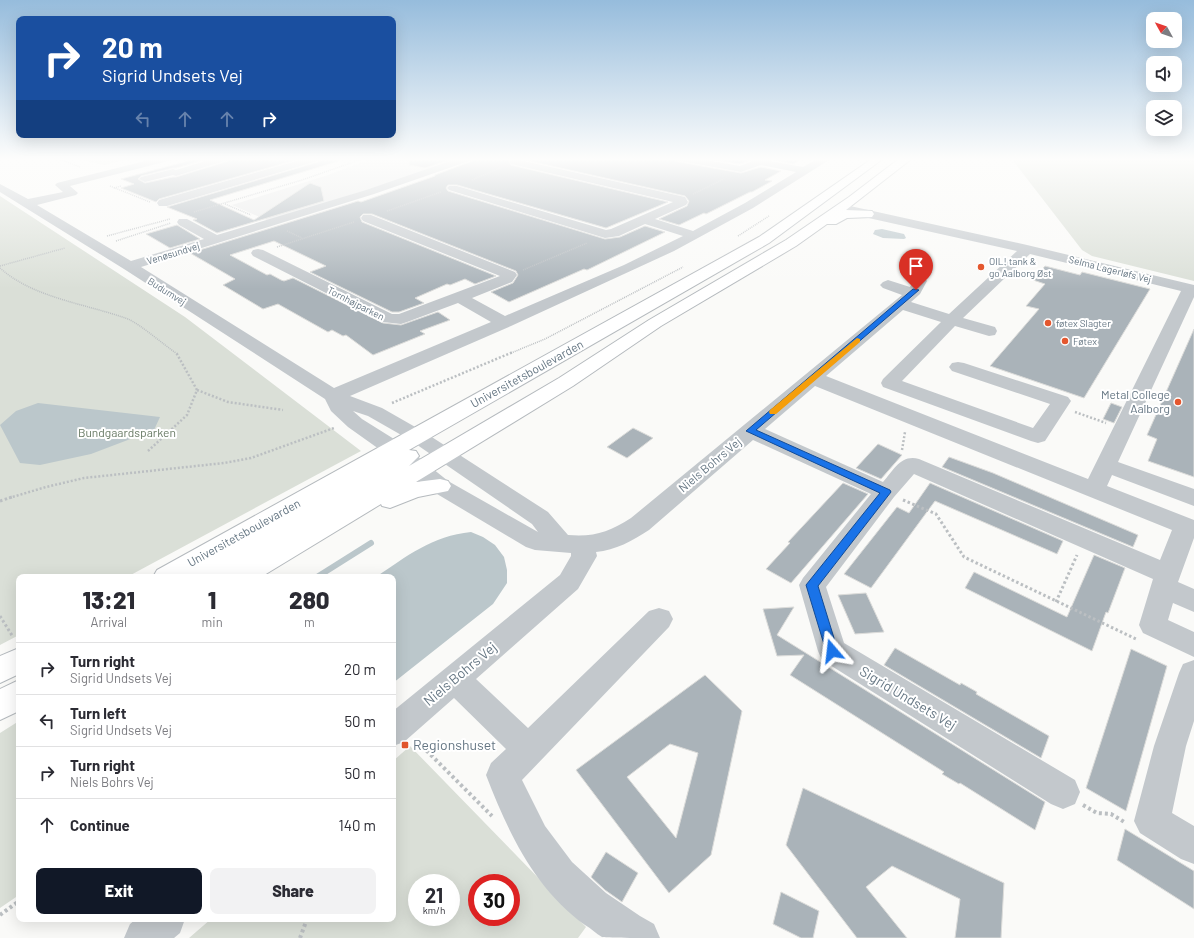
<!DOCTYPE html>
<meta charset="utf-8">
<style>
:root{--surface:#fff;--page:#f2f2f3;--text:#2b2b33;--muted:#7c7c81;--line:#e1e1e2;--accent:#111827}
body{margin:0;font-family:Barlow,sans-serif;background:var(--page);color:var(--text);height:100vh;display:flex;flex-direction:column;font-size:15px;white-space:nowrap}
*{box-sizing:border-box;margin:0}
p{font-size:13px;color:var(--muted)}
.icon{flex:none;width:22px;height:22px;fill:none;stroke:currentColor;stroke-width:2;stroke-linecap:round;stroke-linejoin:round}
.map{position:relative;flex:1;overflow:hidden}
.drawer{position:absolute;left:16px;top:574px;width:380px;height:348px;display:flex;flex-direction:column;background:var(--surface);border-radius:8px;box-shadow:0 4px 16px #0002}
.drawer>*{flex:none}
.banner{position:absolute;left:16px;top:16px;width:380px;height:122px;border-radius:8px;box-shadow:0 4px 16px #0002;background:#1a4fa0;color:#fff;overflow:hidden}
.needle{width:26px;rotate:310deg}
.fabs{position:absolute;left:1146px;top:12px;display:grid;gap:8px}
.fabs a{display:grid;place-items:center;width:36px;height:36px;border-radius:8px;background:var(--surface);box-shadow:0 4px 16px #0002;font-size:20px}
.speed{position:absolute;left:408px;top:874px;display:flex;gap:8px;font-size:20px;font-weight:700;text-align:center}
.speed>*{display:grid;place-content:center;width:52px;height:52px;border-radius:50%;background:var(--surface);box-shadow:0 4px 16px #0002;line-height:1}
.speed small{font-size:10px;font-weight:400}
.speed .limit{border:6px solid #d22;background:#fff;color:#111}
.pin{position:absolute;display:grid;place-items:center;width:34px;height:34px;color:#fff;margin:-41px -17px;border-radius:50% 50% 50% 0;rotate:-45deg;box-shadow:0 0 4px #0007}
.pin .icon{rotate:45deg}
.me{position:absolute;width:44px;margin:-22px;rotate:343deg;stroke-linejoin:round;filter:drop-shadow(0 0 3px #0008)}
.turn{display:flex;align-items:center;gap:14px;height:84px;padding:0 20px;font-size:18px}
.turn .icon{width:52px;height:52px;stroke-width:2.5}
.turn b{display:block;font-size:28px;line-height:34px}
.lanes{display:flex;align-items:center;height:38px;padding:0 20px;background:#0003;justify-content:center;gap:20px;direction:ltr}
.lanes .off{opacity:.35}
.eta{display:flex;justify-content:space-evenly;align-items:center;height:68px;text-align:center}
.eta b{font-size:24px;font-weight:800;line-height:28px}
.cta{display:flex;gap:8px;margin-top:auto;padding:8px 20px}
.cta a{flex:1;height:46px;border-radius:8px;background:var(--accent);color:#fff;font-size:16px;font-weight:800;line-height:46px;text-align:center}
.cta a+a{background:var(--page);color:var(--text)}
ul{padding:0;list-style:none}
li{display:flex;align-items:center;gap:12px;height:52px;padding:0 20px;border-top:1px solid var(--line)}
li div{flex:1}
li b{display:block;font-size:15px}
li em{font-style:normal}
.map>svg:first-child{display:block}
</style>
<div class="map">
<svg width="1194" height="938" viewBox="0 0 1194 938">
<rect width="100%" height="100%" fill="#fafaf8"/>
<path fill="#e8e9e9" d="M374 158H461L429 170 269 221 232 205 325 176Z"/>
<path fill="#dadfd7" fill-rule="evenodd" d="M89 158H133L104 165 81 160Z
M1011 158H1194V281L1092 256 1082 250Z
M0 196 185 317 361 451 127 577H19V635L0 645Z
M19 721V895L0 908V733Z
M410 746 586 927 578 938H189L211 919H393V761ZM417 883H451V917H417ZM477 883H511V917H477Z"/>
<path fill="#bbc7cb" d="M882 229 904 234 906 238 904 239 883 238 873 234 875 230Z
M38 403 160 417 154 430 91 454 40 465 20 463 0 425 16 411Z
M471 532 483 537 495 545 504 557 507 570V583L493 604 393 683V577H376C407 556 432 536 471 532Z"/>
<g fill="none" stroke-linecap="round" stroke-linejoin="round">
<path stroke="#bbc7cb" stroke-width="6" d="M317 577 371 543"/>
</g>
<path fill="#aab3b9" stroke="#dcdcda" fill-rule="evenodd" d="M199 158H211L176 168H173L141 176 138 179 145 183 173 177H176L228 161 230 158H303L159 199 156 202 121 188 134 184 121 179Z
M323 158H338L339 161 210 200 254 220 310 183 321 187 324 201 217 233 193 220 197 219 167 207 321 161Z
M409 158H456L425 168 409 165Z
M474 158H514L511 159 509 161 511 165 668 202 606 228 457 185H448L446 188 448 191 605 239 620 237 645 226 665 232 587 270 584 269 509 302 491 292 513 283 518 275 516 271 372 214H363L360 217 362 222 496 276 475 284 465 279 450 285 447 284 415 298 424 303 399 312H392L310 272 326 266 274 241 230 255 267 275 270 274 281 280 284 281 293 278 383 323 401 325 438 312 450 320 420 331 425 334 373 355 346 335 343 336 332 330 328 332 278 304 263 309 223 285 235 279 190 253 358 201 361 202 435 176V175L472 161Z
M516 158H674L675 161 680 162 741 173 761 167 781 171 765 180 772 181 752 192H750L706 214 704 213 679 225 659 219 687 206 689 201 685 196Z
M701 158H757L740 164Z
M773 158H804L793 164 773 160Z
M177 225 200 239 170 248 146 234Z
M1045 266 1080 275 1082 272 1150 289 1084 398 990 366 1039 309 1026 306 1045 284 1033 280Z
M1194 329V477L1148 461 1157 439 1147 435Z
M1111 403 1122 407 1114 423 1103 419Z
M633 428 653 438 627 458 607 447Z
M878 444 902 455 881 479 856 468Z
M949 457 993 473 1138 535 1133 547 942 467Z
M843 483 868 494 791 583 766 569 790 543 788 542Z
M930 483 1063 541 1057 554 935 501 871 588 844 574 897 507 909 513Z
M1094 555 1125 568 1108 613 1106 612 1092 651 965 588 974 572 1067 617Z
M866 593 884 632 855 634 838 595Z
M794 607 777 635 1045 802 1035 830 960 783 959 784 942 774 944 772 790 675 804 655 777 656 763 609Z
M895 648 960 685 961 683 977 692 976 694 1049 736 1041 758 884 665Z
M1131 649 1167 666 1126 811 1086 788Z
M705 675 742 711 711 855 669 893 576 770ZM670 744 698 753 676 838 627 777Z
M803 788 1004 883 1001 938H955L960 899 892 866 866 887 907 938H857L786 845Z
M1125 829 1194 871V909L1117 860Z
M606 852 638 873 622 902 605 890 591 877Z
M781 892 819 911 813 938H801L773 924Z"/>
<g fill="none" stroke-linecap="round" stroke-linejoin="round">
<g stroke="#b5babe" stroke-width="2">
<path id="major" d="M873 158H884L769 243 409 450 416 451 419 456 409 466 559 378 649 320 786 240 849 197 900 158H911L910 160 846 210 872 211 874 214 872 217 847 218 836 224H827L796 246 661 326 573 386 416 482 440 479 448 481 451 486 448 491 418 497 390 508 382 506 381 504 261 577H227L228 574 224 577H190L191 575 187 577H153L157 570 759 237Z
M19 648V674L0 683V656Z
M19 680V711L0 720V689Z"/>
</g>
<path stroke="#bbbfc2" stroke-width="1.5" stroke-dasharray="1 1" stroke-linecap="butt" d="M31 158H57
M57 158 80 167
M106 159 112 158
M472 180 502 167
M110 186 150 202
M114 188 121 186
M693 194 724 179
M225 204 251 215
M387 211 441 192
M194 212 302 180 365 158
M287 231 302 238
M107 236 170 219
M738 236 769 216
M116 241 171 223
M277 247 354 222
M0 266 65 248
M0 268C33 298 87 304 128 319 140 324 164 345 176 353
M523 270 587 243
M511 353 545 339 683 267"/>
<path stroke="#bbbfc2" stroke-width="2.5" stroke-dasharray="2 2" stroke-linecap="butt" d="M197 390 228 402 283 410
M392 403 513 352
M1075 412 1106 423
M902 450 905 432
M148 451 187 415 197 390 177 354 175 352
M9 498 46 487 84 478 224 463 251 458 334 428"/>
<path stroke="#bbbfc2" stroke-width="3" stroke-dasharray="2.5 2.5" stroke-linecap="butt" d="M903 500 936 514 964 557 1136 639
M0 501 12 497
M1056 602 1077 555
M0 616 13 637"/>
<path stroke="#bbbfc2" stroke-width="4" stroke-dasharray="3 3" stroke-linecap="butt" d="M418 742 492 816
M1083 805 1097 813 1111 814 1126 823
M0 915 19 901
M300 938 307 919"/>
<path fill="#c3c8cc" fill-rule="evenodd" d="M157 158H173L172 160 70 186 78 193 76 195 37 205 131 261 204 239 179 225 177 222 179 219H187L217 235 366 190 459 158H473L472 160 374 194 141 267 334 388 491 322 458 303 407 322 401 324 383 322 253 256 251 253 253 250 258 249 263 250 392 314H399L500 276 363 221 361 218 363 215H371L515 272 517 275 512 282 472 298 505 316 624 265 683 236 645 224 619 236 605 238 449 190 447 188 449 186H457L606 230 611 229 673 202 511 164 510 162 511 160 515 159 685 197 688 202 686 205 655 219 693 231 745 203 796 172 761 165 741 172 680 161 676 160 675 158H695L740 166 760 158H772L770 161 803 167 819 158H830L829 160 753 208 674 251 511 326 350 396 382 408 424 432 548 512 568 535C595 537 609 532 631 518L902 295 883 288 880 285 883 282 888 280 910 287 915 278 920 277 925 278 927 281 920 294 911 302 949 314 1017 251 837 211 835 208 837 205 841 204 1027 245 1194 285V297L1118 462 1194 489V506L1112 475 1107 486 1194 520V538L1178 582 1194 589V612L1173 603 1168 620 1194 632V657L1143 633 1139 625 1153 579 914 474 894 497 826 587 844 643 1075 780 1080 792 1075 804 1063 809 1051 804 822 660 818 651 799 585 803 578 871 494 753 440 649 530C632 541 616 550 596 552L597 556 578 589 476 679 528 728 649 611 659 608 669 611 673 619 669 627 522 780 545 826 572 862 606 893 640 916 654 924 660 938C650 938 609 938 602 937 596 934 591 928 585 925 534 888 508 832 486 775L491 763 506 749 454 698 404 742 393 746V711L560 575 571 556V553L535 550 526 547 432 491 386 454 348 427 331 411 325 399 124 269 0 192V184L28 199 63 192 55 185 57 183ZM1030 254 1181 291 1088 479 826 376 903 310 941 322 883 379 881 383 883 387 1031 441 1038 443 1045 441 1071 401 1068 397 964 363 958 362 952 363 949 367 952 371 1050 404 1033 428 902 381 955 326 989 336 995 335 997 331 995 327 963 318ZM815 386 1172 530 1160 560 919 459C901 454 894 470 883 482L765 429ZM353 411 368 416 410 440 532 524 538 532 448 481 402 444 362 419Z
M215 158H229L228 160 176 176 173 175 145 182 139 179 141 177 173 169 176 170Z
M307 158H322L321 160 167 206H159L157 203 159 200Z
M1194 660V721L1186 746 1172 813 1194 826V864L1181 859 1140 833 1134 821 1154 746 1179 673 1183 664Z
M136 919H185L180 933 174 938H124L130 924Z"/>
<use href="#major" fill="#fff" fill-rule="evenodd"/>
</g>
<linearGradient id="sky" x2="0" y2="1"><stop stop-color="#96bcdc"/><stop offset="0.55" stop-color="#fdfdfc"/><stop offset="1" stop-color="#fdfdfc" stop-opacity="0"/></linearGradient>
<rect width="1194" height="289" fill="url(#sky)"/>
<path fill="#1a73e8" stroke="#114b97" d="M913 289 919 290 756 430 890 490 891 492 818 586 838 651 836 655 832 656 828 655 826 651 806 585 880 493 746 431Z"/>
<path fill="#f59e0b" d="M857 338 860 339V342L776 414H770L769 412 770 410Z"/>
<g fill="#e4572e" stroke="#fff" stroke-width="1.5">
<circle cx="981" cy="267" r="4"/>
<circle cx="1048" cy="323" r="4"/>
<circle cx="1065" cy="341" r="4"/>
<circle cx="1178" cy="402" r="4"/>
<rect x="401" y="741" width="8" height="8" rx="2"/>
</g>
<g text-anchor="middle" stroke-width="4" stroke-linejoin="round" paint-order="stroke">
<g font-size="10" fill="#657683" stroke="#fff">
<text transform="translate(173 253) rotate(-17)" y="4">Venøsundvej</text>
<text transform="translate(1110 269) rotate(14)" y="4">Selma Lagerløfs Vej</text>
<text transform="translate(167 291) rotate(32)" y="4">Budumvej</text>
<text transform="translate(356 303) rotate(27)" y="4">Tornhøjparken</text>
</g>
<g font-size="10" fill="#657683" stroke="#fff" text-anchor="start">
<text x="989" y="265">OIL! tank &amp;<tspan x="989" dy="12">go Aalborg Øst</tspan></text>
<text x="1056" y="327">føtex Slagter</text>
<text x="1073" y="345">Føtex</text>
</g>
<g font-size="12" fill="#657683" stroke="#fff">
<text transform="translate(527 374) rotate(-29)" y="4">Universitetsboulevarden</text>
<text transform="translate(710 465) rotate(-40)" y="4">Niels Bohrs Vej</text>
<text transform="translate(244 533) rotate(-29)" y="4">Universitetsboulevarden</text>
</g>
<g font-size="12" fill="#657683" stroke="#fff" text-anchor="end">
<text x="1170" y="399">Metal College<tspan x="1170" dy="14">Aalborg</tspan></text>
</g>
<g font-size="12" fill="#687a64" stroke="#fff">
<text x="127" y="437">Bundgaardsparken</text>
</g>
<g font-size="14" fill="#657683" stroke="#fff">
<text transform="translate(460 674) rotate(-40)" y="5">Niels Bohrs Vej</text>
<text transform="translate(908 698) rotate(31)" y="5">Sigrid Undsets Vej</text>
</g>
<g font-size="14" fill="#657683" stroke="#fff" text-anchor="start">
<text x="413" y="750">Regionshuset</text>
</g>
</g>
</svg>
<div class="fabs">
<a><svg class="needle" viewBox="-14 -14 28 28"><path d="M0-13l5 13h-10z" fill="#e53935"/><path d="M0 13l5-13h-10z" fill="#7c7c81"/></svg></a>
<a><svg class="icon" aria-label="sound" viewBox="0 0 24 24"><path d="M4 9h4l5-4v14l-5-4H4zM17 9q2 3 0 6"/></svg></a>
<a><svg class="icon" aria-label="layers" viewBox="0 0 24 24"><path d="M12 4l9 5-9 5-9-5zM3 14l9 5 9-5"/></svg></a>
</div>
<div class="speed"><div>21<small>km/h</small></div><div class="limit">30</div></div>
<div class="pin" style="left:916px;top:290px;background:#d93025"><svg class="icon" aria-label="arrive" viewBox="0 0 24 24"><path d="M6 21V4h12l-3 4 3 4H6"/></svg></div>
<svg class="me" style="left:832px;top:651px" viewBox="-20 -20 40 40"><path d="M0-17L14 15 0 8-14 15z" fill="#1a73e8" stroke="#fff" stroke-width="4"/></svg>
<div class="banner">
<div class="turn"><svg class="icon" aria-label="right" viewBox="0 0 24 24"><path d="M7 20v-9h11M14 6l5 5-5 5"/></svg><div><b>20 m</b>Sigrid Undsets Vej</div></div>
<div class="lanes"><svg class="icon off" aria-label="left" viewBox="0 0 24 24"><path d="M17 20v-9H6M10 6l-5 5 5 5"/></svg><svg class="icon off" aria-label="ahead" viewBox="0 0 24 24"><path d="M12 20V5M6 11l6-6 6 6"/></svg><svg class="icon off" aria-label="ahead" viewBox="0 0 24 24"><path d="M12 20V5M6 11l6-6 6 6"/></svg><svg class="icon" aria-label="right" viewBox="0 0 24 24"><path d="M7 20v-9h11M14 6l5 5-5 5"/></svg></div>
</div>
<section class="drawer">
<div class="eta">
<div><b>13:21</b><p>Arrival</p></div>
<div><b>1</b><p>min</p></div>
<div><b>280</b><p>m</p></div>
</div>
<ul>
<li><svg class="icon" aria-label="right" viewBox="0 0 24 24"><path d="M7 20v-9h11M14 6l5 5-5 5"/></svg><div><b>Turn right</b><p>Sigrid Undsets Vej</p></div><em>20 m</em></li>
<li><svg class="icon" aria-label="left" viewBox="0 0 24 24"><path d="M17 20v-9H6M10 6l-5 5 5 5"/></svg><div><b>Turn left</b><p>Sigrid Undsets Vej</p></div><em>50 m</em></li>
<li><svg class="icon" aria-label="right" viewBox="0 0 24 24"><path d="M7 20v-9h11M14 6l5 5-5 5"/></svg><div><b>Turn right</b><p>Niels Bohrs Vej</p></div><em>50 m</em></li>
<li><svg class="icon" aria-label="ahead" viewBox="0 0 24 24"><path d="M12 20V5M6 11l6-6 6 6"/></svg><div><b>Continue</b></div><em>140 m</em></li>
</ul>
<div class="cta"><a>Exit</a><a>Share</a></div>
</section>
</div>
